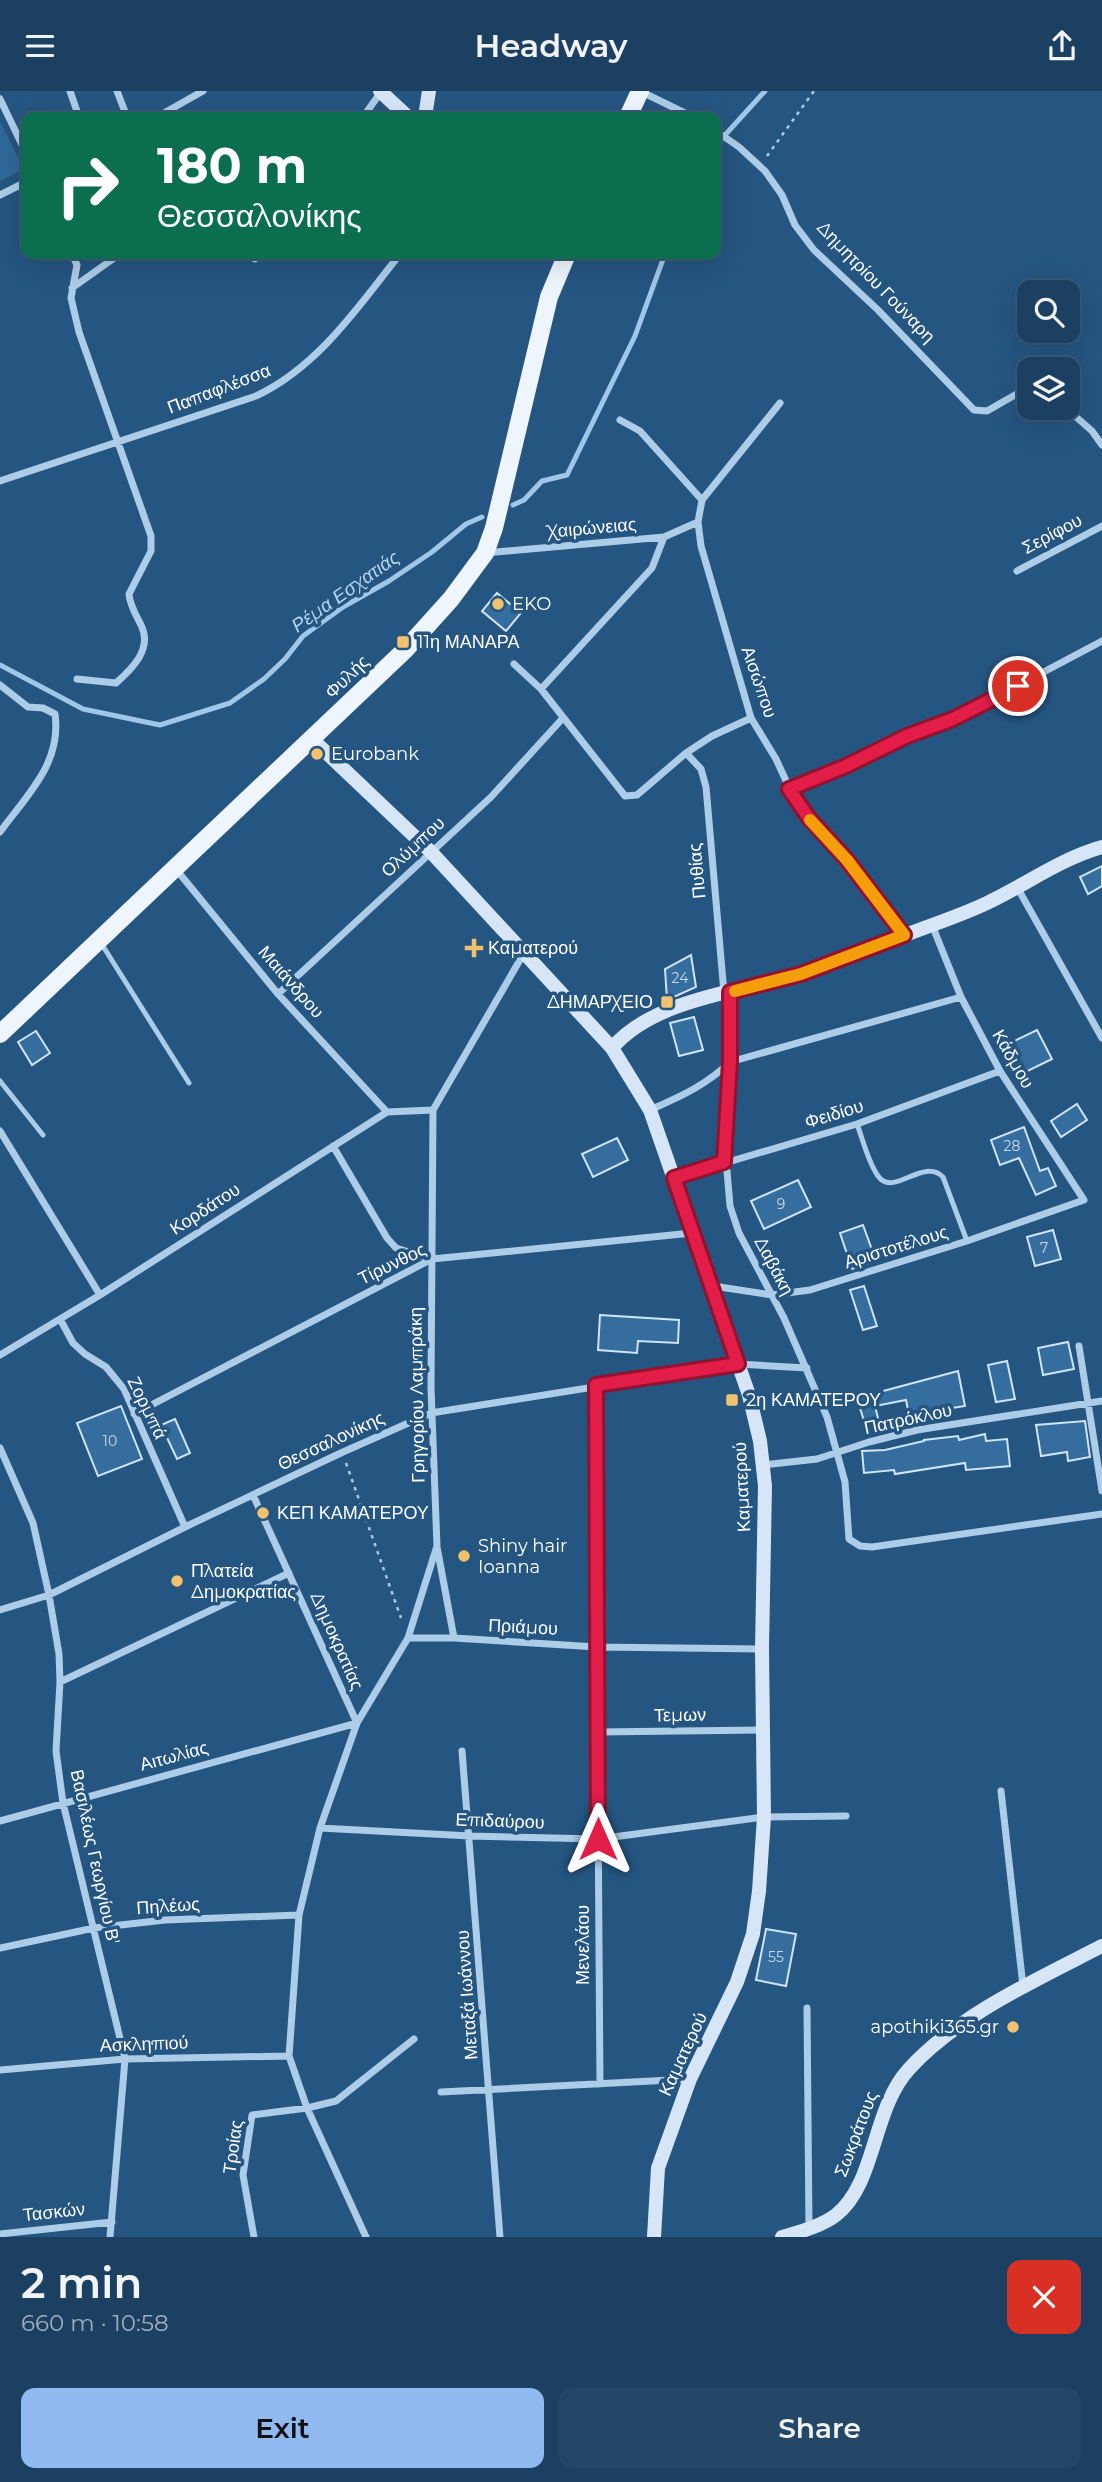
<!DOCTYPE html>
<meta charset="utf-8">
<style>
:root{--surface:#1c4061;--page:#254767;--text:#f1f3f6;--muted:#a0afbd;--line:#3a5976;--accent:#90b9f0}
body{margin:0;font-family:Montserrat,sans-serif;background:var(--page);color:var(--text);height:100vh;display:flex;flex-direction:column;font-size:26px;white-space:nowrap}
*{box-sizing:border-box;margin:0}
p{font-size:23px;color:var(--muted)}
.icon{flex:none;width:38px;height:38px;fill:none;stroke:currentColor;stroke-width:2;stroke-linecap:round;stroke-linejoin:round}
.map{position:relative;height:2146px;overflow:hidden}
.panel{display:flex;flex-direction:column;background:var(--surface);flex:1}
.panel>*{flex:none}
.hud{position:absolute;left:21px;top:21px;width:700px;height:147px;border-radius:14px;box-shadow:0 7px 28px #0002,0 0 0 2px var(--line);background:#0b6e4f;color:#fff;overflow:hidden}
.buttons{position:absolute;left:1017px;top:189px;display:grid;gap:14px}
.buttons a{display:grid;place-items:center;width:63px;height:63px;border-radius:14px;background:var(--surface);box-shadow:0 7px 28px #0002,0 0 0 2px var(--line);font-size:35px}
.pin{position:absolute;display:grid;place-items:center;width:60px;height:60px;color:#fff;margin:-30px;border:4px solid #fff;border-radius:50%;box-shadow:0 2px 7px #0007}
.me{position:absolute;width:77px;margin:-38px;rotate:0deg;stroke-linejoin:round;filter:drop-shadow(0 0 5px #0008)}
.turn{display:flex;align-items:center;gap:24px;height:147px;padding:0 21px;font-size:32px}
.turn .icon{width:91px;height:91px;stroke-width:2.5}
.turn b{display:block;font-size:49px;line-height:60px}
.round{display:grid;place-items:center;flex:none;width:74px;height:74px;border-radius:14px;background:var(--page)}
.summary{display:flex;align-items:center;justify-content:space-between;height:119px;padding:0 21px}
h1{font-size:42px;font-weight:600;line-height:52px}
.action{display:flex;gap:14px;margin-top:auto;padding:14px 21px}
.action a{flex:1;height:80px;border-radius:14px;background:var(--accent);color:#111;font-size:28px;font-weight:600;line-height:80px;text-align:center}
.action a+a{background:var(--page);color:var(--text)}
header{display:flex;justify-content:space-between;align-items:center;height:91px;padding:0 21px;background:var(--surface);font-size:32px;font-weight:600}
.map>svg:first-child{display:block}
</style>
<header><svg class="icon" aria-label="menu" viewBox="0 0 24 24"><path d="M4 6h16M4 12h16M4 18h16"/></svg>Headway<svg class="icon" aria-label="share" viewBox="0 0 24 24"><path d="M12 15V3M7 8l5-5 5 5M5 13v7h14v-7"/></svg></header>
<div class="map">
<svg width="1102" height="2146" viewBox="0 0 1102 2146">
<rect width="100%" height="100%" fill="#255581"/>
<path fill="#2f6899" d="M0 30 24 78 0 90Z"/>
<g fill="none" stroke-linecap="round" stroke-linejoin="round">
<path stroke="#a0c7e7" stroke-width="5" d="M716 54 765 0
M513 414 524 409 542 390 567 384 635 245 665 163
M0 574 83 618 160 634 230 612 264 588 285 568 303 545 343 516 389 490 432 461 466 433 482 426"/>
</g>
<path fill="#356d9e" stroke="#cfe4f5" stroke-width="2" d="M497 502 521 522 506 540 482 520Z
M1102 775V795L1088 803 1080 786Z
M691 864 696 896 667 909 665 878Z
M694 926 703 959 679 965 670 932Z
M1037 939 1052 968 1015 986 1000 957Z
M36 940 50 962 32 974 18 951Z
M1077 1013 1087 1029 1061 1046 1051 1030Z
M1024 1036 1040 1080 1048 1077 1056 1095 1036 1104 1019 1067 1000 1074 991 1049Z
M617 1047 628 1069 593 1086 582 1063Z
M798 1089 811 1116 764 1138 751 1110Z
M863 1134 876 1170 852 1178 840 1142Z
M1053 1139 1061 1168 1035 1175 1027 1146Z
M864 1195 877 1235 863 1239 850 1199Z
M600 1224 679 1229 678 1252 638 1250 637 1262 598 1259Z
M1068 1251 1074 1278 1043 1284 1038 1257Z
M1007 1270 1015 1308 996 1311 988 1274Z
M958 1280 965 1315 909 1324 906 1309 875 1315 878 1327 864 1330 857 1307Z
M121 1315 142 1368 98 1385 77 1332Z
M175 1328 190 1362 177 1368 161 1334Z
M1085 1330 1090 1366 1068 1370 1067 1361 1041 1365 1036 1334Z
M985 1343 986 1350 1007 1348 1010 1375 966 1379 965 1372 895 1383 894 1379 864 1382 862 1360 885 1359 924 1350V1349L958 1345 959 1349Z
M766 1838 796 1843 786 1895 756 1889Z"/>
<g fill="none" stroke-linecap="round" stroke-linejoin="round">
<path stroke="#accce7" stroke-width="2.5" stroke-dasharray="3.5 5" stroke-linecap="butt" d="M767 65 814 0
M346 1372 401 1527"/>
<path stroke="#accce7" stroke-width="5" d="M101 852 189 992
M0 990 43 1044
M857 1033C863 1049 868 1071 878 1085 893 1107 923 1066 943 1086L967 1150"/>
<path stroke="#accce7" stroke-width="7" d="M70 0 79 26
M117 0 127 26
M640 0 693 26
M0 8 26 62
M157 26 203 0
M363 26 381 1
M716 40 739 56 765 80 782 104 795 134 814 159 878 219 974 319 987 320 1029 296
M0 104 26 91
M72 163 77 174 71 207 79 241 151 445V460L129 503C130 515 136 524 141 534 153 558 132 578 116 592L77 588
M246 163 255 168 262 163
M72 197 120 163
M780 312 702 409 698 431 701 455 751 627 776 668 793 705 808 726 847 769 904 844
M1066 317 1092 340 1102 354
M620 329 640 340 702 409
M0 390 256 305C318 276 359 215 400 163
M485 462 664 446 698 431
M1017 480 1102 435
M514 573 541 598 625 705 637 704 686 662 712 645 751 627
M0 594 28 616 43 617 55 623C62 672 27 704 0 741
M541 598 652 477 664 446
M686 662 701 678 706 696 724 902
M789 698 846 675 907 645 953 629 1102 550
M175 777 278 903 387 1021
M1017 796 1102 947
M730 901V971L724 1071 727 1080 730 1115 739 1142 784 1227 827 1326 845 1391 849 1448 860 1455 872 1456 1102 1423
M278 903 491 706 563 627
M650 1019C681 1005 705 995 730 971L961 906
M0 1040 100 1204
M333 1055 387 1147 396 1157 432 1168
M674 1087 857 1033 1000 980
M713 1195 772 1204 810 1199 967 1150 1084 1109 1000 980 961 906 932 834
M60 1228 73 1252 85 1263 106 1276 124 1298 185 1436
M1079 1255 1102 1400
M0 1264 100 1204 387 1021 433 1019
M595 1295 600 1993
M134 1323 432 1168 692 1142
M0 1357 33 1432 49 1504 59 1563 60 1591 56 1660 63 1712 125 1968 110 2146
M763 1374 817 1368 869 1351 917 1339 1102 1310
M253 1404 357 1632
M437 1456 454 1547
M0 1519 49 1504 185 1436 343 1361 431 1322 738 1273 807 1277
M408 1547H454L597 1556 761 1558
M60 1591 289 1482
M597 1641 762 1639
M462 1660 500 2146
M1001 1700 1023 1895
M0 1730 357 1632
M320 1737 470 1745 598 1748 764 1726 846 1725
M0 1857 94 1837 165 1829 299 1824
M807 1917 809 2137
M0 1979 125 1968 289 1965
M441 2001 690 1988
M0 2143 112 2131
M254 2146 243 2084 252 2024 307 2017 336 2010 414 1948
M366 2146 307 2017 289 1965 299 1824 320 1737 357 1632 408 1547 437 1455 431 1297 433 1019 524 862"/>
<path stroke="#d6e6f6" stroke-width="14" d="M380 0 408 26
M425 26 429 0
M312 648 431 761 612 957 650 1019 749 1304 760 1350 765 1395 762 1558 764 1726 759 1800 753 1843 737 1891 690 1988 658 2077 654 2146
M612 957C654 908 739 901 798 883 835 872 871 857 908 843 934 833 962 824 987 812 1027 793 1060 768 1102 756
M782 2146C799 2141 822 2135 836 2124 876 2093 872 2018 909 1978 958 1924 1038 1888 1102 1855"/>
<path stroke="#eef5fd" stroke-width="18" d="M628 26 640 0
M0 943 405 559 451 508 485 462 494 437 549 206 567 163"/>
</g>
<g fill="none" stroke-linecap="round" stroke-linejoin="round">
<g stroke="#92132f" stroke-width="18">
<path id="route" d="M598 1748 596 1294 738 1273 674 1087 724 1071 730 971V901L801 883 904 844 847 769 808 726 789 698 846 675 907 645 953 628 1018 595"/>
</g>
<use href="#route" stroke="#e11d48" stroke-width="12"/>
<path stroke="#f59e0b" stroke-width="12" d="M735 900 801 883 904 844 847 769 810 729"/>
</g>
<g fill="#f1c170" stroke="#255581" stroke-width="2.5">
<circle cx="498" cy="513" r="7"/>
<rect x="396" y="544" width="14" height="14" rx="3.5"/>
<circle cx="317" cy="663" r="7"/>
<path d="M470.5 846.5h7v7h7v7h-7v7h-7v-7h-7v-7h7z"/>
<rect x="660" y="904" width="14" height="14" rx="3.5"/>
<rect x="725" y="1302" width="14" height="14" rx="3.5"/>
<circle cx="263" cy="1422" r="7"/>
<circle cx="464" cy="1465" r="7"/>
<circle cx="177" cy="1490" r="7"/>
<circle cx="1013" cy="1936" r="7"/>
</g>
<g text-anchor="middle" stroke-width="7" stroke-linejoin="round" paint-order="stroke">
<g font-size="14" fill="#ccdae7">
<text x="680" y="892">24</text>
<text x="1012" y="1060">28</text>
<text x="781" y="1118">9</text>
<text x="1044" y="1162">7</text>
<text x="110" y="1355">10</text>
<text x="776" y="1871">55</text>
</g>
<g font-size="18" fill="#fff" stroke="#255581">
<text transform="translate(876 191) rotate(46)" y="6">Δημητρίου Γούναρη</text>
<text transform="translate(219 298) rotate(-21)" y="6">Παπαφλέσσα</text>
<text transform="translate(592 437) rotate(-5)" y="6">Χαιρώνειας</text>
<text transform="translate(1052 443) rotate(-28)" y="6">Σερίφου</text>
<text transform="translate(347 586) rotate(-44)" y="6">Φυλής</text>
<text transform="translate(759 591) rotate(71)" y="6">Αισώπου</text>
<text transform="translate(413 756) rotate(-43)" y="6">Ολύμπου</text>
<text transform="translate(697 780) rotate(-95)" y="6">Πυθίας</text>
<text transform="translate(291 891) rotate(49)" y="6">Μαιάνδρου</text>
<text transform="translate(1013 968) rotate(60)" y="6">Κάδμου</text>
<text transform="translate(834 1023) rotate(-17)" y="6">Φειδίου</text>
<text transform="translate(205 1118) rotate(-33)" y="6">Κορδάτου</text>
<text transform="translate(896 1156) rotate(-17)" y="6">Αριστοτέλους</text>
<text transform="translate(392 1173) rotate(-26)" y="6">Τίρυνθος</text>
<text transform="translate(774 1175) rotate(62)" y="6">Δαβάκη</text>
<text transform="translate(417 1304) rotate(-91)" y="6">Γρηγορίου Λαμπράκη</text>
<text transform="translate(147 1317) rotate(64)" y="6">Ζορμπά</text>
<text transform="translate(908 1328) rotate(-12)" y="6">Πατρόκλου</text>
<text transform="translate(331 1350) rotate(-25)" y="6">Θεσσαλονίκης</text>
<text transform="translate(742 1396) rotate(-93)" y="6">Καματερού</text>
<text transform="translate(523 1536) rotate(3)" y="6">Πριάμου</text>
<text transform="translate(337 1550) rotate(66)" y="6">Δημοκρατίας</text>
<text transform="translate(680 1624) rotate(-1)" y="6">Τεμων</text>
<text transform="translate(174 1665) rotate(-15)" y="6">Αιτωλίας</text>
<text transform="translate(500 1730) rotate(2)" y="6">Επιδαύρου</text>
<text transform="translate(95 1766) rotate(78)" y="6">Βασιλέως Γεωργίου Β'</text>
<text transform="translate(168 1815) rotate(-4)" y="6">Πηλέως</text>
<text transform="translate(583 1854) rotate(-90)" y="6">Μενελάου</text>
<text transform="translate(467 1904) rotate(-94)" y="6">Μεταξά Ιωάννου</text>
<text transform="translate(144 1953) rotate(-2)" y="6">Ασκληπιού</text>
<text transform="translate(683 1963) rotate(-65)" y="6">Καματερού</text>
<text transform="translate(856 2043) rotate(-69)" y="6">Σωκράτους</text>
<text transform="translate(233 2056) rotate(-82)" y="6">Τροίας</text>
<text transform="translate(54 2121) rotate(-6)" y="6">Τασκών</text>
</g>
<g font-size="18" fill="#fff" stroke="#255581" text-anchor="start">
<text x="512" y="519">EKO</text>
<text x="417" y="557">11η ΜΑΝΑΡΑ</text>
<text x="331" y="669">Eurobank</text>
<text x="488" y="863">Καματερού</text>
<text x="653" y="917" text-anchor="end">ΔΗΜΑΡΧΕΙΟ</text>
<text x="746" y="1315">2η ΚΑΜΑΤΕΡΟΥ</text>
<text x="277" y="1428">ΚΕΠ ΚΑΜΑΤΕΡΟΥ</text>
<text x="478" y="1461">Shiny hair<tspan x="478" dy="21">Ioanna</tspan></text>
<text x="191" y="1486">Πλατεία<tspan x="191" dy="21">Δημοκρατίας</tspan></text>
<text x="999" y="1942" text-anchor="end">apothiki365.gr</text>
</g>
<g font-size="19" font-style="italic" fill="#b7d5ee" stroke="#255581">
<text transform="translate(345 500) rotate(-35)" y="7">Ρέμα Εσχατιάς</text>
</g>
</g>
</svg>
<div class="buttons">
<a><svg class="icon" aria-label="search" viewBox="0 0 24 24"><circle cx="10" cy="10" r="6"/><path d="M15 15l6 6"/></svg></a>
<a><svg class="icon" aria-label="layers" viewBox="0 0 24 24"><path d="M12 4l9 5-9 5-9-5zM3 14l9 5 9-5"/></svg></a>
</div>
<div class="pin" style="left:1018px;top:595px;background:#d93025"><svg class="icon" aria-label="arrive" viewBox="0 0 24 24"><path d="M6 21V4h12l-3 4 3 4H6"/></svg></div>
<svg class="me" style="left:598px;top:1748px" viewBox="-20 -20 40 40"><path d="M0-17L14 15 0 8-14 15z" fill="#e11d48" stroke="#fff" stroke-width="4"/></svg>
<div class="hud">
<div class="turn"><svg class="icon" aria-label="right" viewBox="0 0 24 24"><path d="M7 20v-9h11M14 6l5 5-5 5"/></svg><div><b>180 m</b>Θεσσαλονίκης</div></div>
</div>
</div>
<section class="panel">
<div class="summary"><div><h1>2 min</h1><p>660 m · 10:58</p></div><a class="round" style="background:#d93025;color:#fff"><svg class="icon" aria-label="close" viewBox="0 0 24 24"><path d="M6 6l12 12M18 6L6 18"/></svg></a></div>
<div class="action"><a>Exit</a><a>Share</a></div>
</section>
